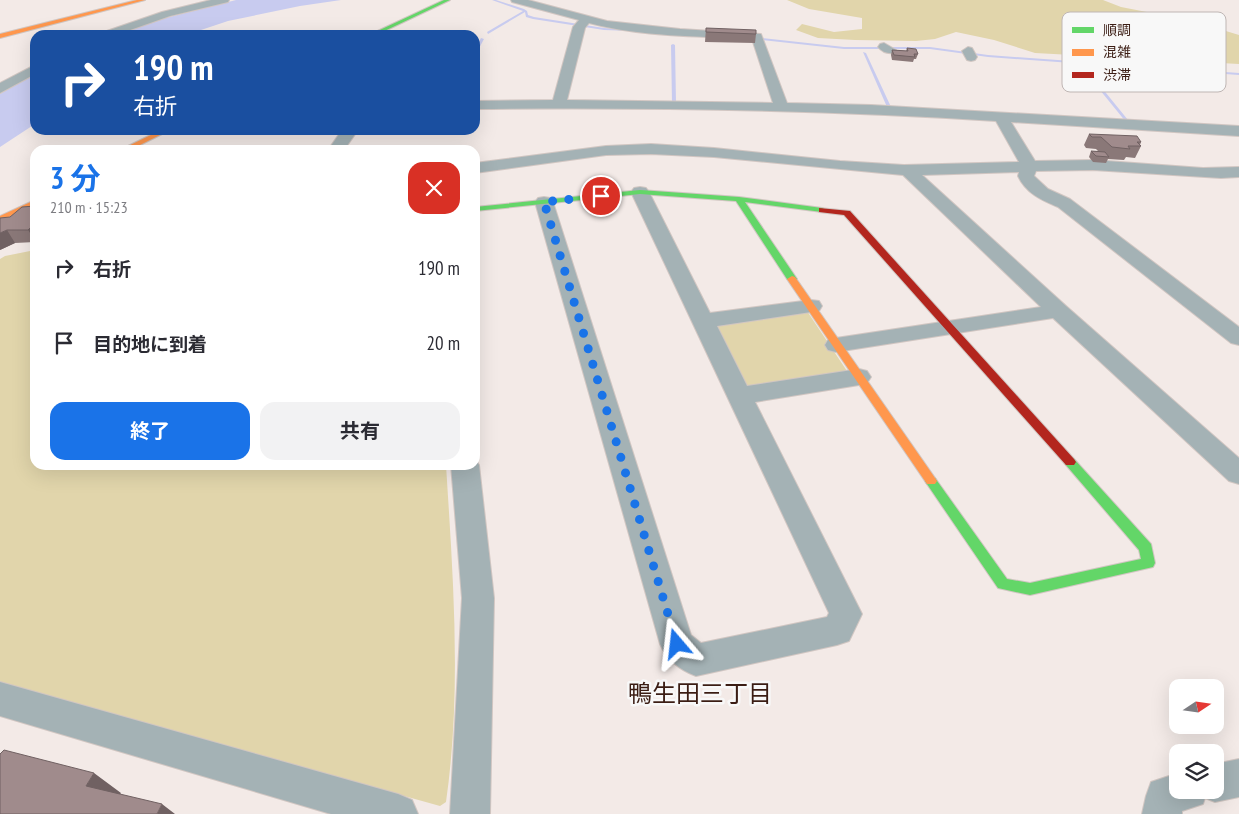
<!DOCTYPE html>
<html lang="ja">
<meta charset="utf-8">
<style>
:root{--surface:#fff;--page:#f2f2f3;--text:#2b2b33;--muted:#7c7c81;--accent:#1a73e8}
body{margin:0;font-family:"PT Sans Narrow","Noto Sans JP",sans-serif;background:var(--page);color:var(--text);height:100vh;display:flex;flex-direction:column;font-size:19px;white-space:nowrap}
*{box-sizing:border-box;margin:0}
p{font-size:16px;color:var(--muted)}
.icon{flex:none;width:28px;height:28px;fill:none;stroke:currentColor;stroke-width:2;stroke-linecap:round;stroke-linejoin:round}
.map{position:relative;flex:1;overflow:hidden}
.drawer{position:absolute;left:30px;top:145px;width:450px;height:325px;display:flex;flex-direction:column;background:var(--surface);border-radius:15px;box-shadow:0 5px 20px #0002}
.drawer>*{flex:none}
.banner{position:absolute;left:30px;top:30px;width:450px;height:105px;border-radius:15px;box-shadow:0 5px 20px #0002;background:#1a4fa0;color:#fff;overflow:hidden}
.needle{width:32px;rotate:77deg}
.tools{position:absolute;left:1169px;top:679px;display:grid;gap:10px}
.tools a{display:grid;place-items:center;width:55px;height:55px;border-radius:10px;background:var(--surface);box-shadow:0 5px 20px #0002;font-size:25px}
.pin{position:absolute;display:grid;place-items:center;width:42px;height:42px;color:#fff;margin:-21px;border:2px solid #fff;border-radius:50%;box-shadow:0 1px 5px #0007}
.me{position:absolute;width:55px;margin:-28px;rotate:343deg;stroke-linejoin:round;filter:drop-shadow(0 0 4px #0008)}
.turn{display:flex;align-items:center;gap:18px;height:105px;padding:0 20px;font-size:22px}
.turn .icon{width:65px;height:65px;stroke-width:2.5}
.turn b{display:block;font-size:35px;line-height:42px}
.round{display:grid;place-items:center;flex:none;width:52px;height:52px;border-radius:15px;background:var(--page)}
.head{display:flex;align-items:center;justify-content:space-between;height:85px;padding:0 20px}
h1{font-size:30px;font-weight:700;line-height:38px;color:var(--accent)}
.cta{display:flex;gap:10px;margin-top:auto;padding:10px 20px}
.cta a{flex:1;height:58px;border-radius:15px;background:var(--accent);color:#fff;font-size:20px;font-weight:700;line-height:58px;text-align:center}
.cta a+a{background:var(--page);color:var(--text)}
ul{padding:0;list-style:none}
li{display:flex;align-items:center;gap:15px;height:75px;padding:0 20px}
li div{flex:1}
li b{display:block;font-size:19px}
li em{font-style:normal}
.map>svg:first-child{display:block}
</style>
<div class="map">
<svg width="1239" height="814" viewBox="0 0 1239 814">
<rect width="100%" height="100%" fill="#f3eae7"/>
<path fill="#e1d5ab" d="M787 0H1103L1121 7 1193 21 1239 35V64L1035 53 994 40 956 32 935 39 916 41 855 40 818 38 796 30 802 24 834 32 862 29V18L809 9Z
M35 250V465H446C453 577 462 690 446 802L440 806 0 683V259L5 256Z
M807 311 849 374 747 390 712 324Z"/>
<path fill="#c8cbef" d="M236 0H341L300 6 228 21 186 35H113L154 21Z
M35 73V124L0 147V94Z"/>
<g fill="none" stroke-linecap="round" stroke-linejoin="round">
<path fill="#c8cbef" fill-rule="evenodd" d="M492 0H496L524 9 527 11 528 15 534 17 604 28 633 30 631 31 604 30 533 19 526 17 525 12 488 34 487 32 523 11Z
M754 37 844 47H930L988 55 1239 73V75L988 57 930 49H844L753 39Z
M481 38 484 39 477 52 475 53V49Z
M673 44 675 45 676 103 674 104 672 103 671 45Z
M863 52 866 53 891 107 890 108 887 107Z
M1082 66H1084L1128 120V122H1126L1082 68Z"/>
<g stroke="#d1c6c2" stroke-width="2">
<path id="street" d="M211 0H229L228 2 170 16 116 35H99L101 33 162 12Z
M511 0H528L607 21 680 29 761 34 787 103 871 105 1239 126V136L1011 122 1035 161 1093 160 1203 168 1239 167V177L1221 178 1093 170 1036 171 1034 176 1048 189 1070 199 1239 327V345L1231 343 1058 207C1041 200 1026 193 1018 176L1019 172 922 175 1066 306 1239 458V484L1229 481 1053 318 836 352 828 350 825 345 828 340 836 338 1041 307 903 175 714 157 651 154 606 155 475 173V163L606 146 651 144 714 148 840 161 904 165 1019 162 996 121C823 110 649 107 475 109V101L553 100 573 27 579 20 512 2ZM589 23C641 37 698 36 752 39L773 103 567 100 585 28Z
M884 43 896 50 894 53C888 54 882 52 878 47L880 44Z
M968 47 972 48 977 57 975 60 971 61 967 60 962 51Z
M1177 63C1183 65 1186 68 1190 73L1188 76H1178L1171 67 1172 64Z
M35 65V74L0 93V83Z
M342 130H358L344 150H328Z
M640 187 646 188 649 192 710 313 811 300 819 301 822 306 819 311 811 312 717 326 747 386 859 369 867 371 871 377 867 383 859 385 755 402 862 614 849 641 837 645 696 676C680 670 667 660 660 644L535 202 538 198 544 197 550 198 553 202 691 635 701 643 827 617 829 613 631 192 634 188Z
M475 459 479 465 494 598 490 814H450L462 598 451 465H475Z
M0 682 398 794 412 800 418 814H331L0 716Z
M1239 759V797L1215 802 1205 798 1203 804 1182 811V814H1142L1146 796 1151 782 1178 773V790H1215V764Z"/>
</g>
<g stroke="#d1c6c2" stroke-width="2">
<path id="fast" d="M444 0H450L376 35H369Z
M640 190 739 197 822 208 826 210 822 212 745 202 797 279 792 282 787 279 736 201 640 194 475 211V207Z
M1070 457 1074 459 1151 544 1155 563 1153 567 1030 595 998 588 927 484 925 481 927 478H935L1007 579 1030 583 1141 559 1139 550 1066 465 1064 462 1066 459Z"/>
</g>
<g stroke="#d1c6c2" stroke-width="2">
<path id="slow" d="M137 0H145L0 38V34Z
M161 130H170L130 150H120Z
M35 200V205L0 221V216Z
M792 276 795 277 935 478 937 481 935 484H927L787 279Z"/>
</g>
<g stroke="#d1c6c2" stroke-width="2">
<path id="jam" d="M819 208 850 211 1074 459 1076 462 1074 465H1066L844 215 819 212Z"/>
</g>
<use href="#street" fill="#a4b2b5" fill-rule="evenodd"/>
<use href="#fast" fill="#63d668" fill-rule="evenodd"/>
<use href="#slow" fill="#ff974d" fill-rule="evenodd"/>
<use href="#jam" fill="#b3261e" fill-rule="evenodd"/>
</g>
<path fill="#8a7878" d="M706 28 756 34 755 43 705 42Z
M907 48 918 54 916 59H914L913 62 892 60 891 55 892 50 906 51Z
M1089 134 1141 142 1140 145 1141 146 1135 158 1126 157 1124 160 1108 159 1106 163 1093 162 1089 157 1091 151H1098L1096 149 1086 148 1084 145Z
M35 206V242L15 243 0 250 10 217Z"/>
<path fill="#706162" d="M35 223V240L28 230Z
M7 230 15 243 0 250V233Z
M94 773 121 793 113 805 86 786Z
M162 804 175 814H157Z"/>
<path fill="#a08b8c" stroke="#706162" d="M706 28 756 30V34L706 32Z
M907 48 916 49 918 54H914L915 57 894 55 892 50 908 51Z
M1089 134 1137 136 1141 142H1137L1141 146H1128L1130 149 1112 147 1101 137H1092Z
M1091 151 1105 152 1109 157 1096 156Z
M35 206V223L28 230H7L0 233V218L10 217 22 207Z
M4 750 94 773 86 786 162 804 157 814H0V754Z"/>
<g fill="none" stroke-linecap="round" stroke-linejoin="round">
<path stroke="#1a73e8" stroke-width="9" stroke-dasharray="0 16.2" d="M601 196 544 202 677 644"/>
</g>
<g text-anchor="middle" stroke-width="5" stroke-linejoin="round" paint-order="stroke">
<g font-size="24" fill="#3b1d14" stroke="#f8f8f8">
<text x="700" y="702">鴨生田三丁目</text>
</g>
</g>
<rect x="1062" y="12" width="164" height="80" rx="8" fill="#f8f8f8" stroke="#bfb6b4" stroke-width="1"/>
<rect x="1072" y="27" width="22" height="6" fill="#63d668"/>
<rect x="1072" y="49" width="22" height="7" fill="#ff974d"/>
<rect x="1072" y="72" width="22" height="6" fill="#b3261e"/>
<g font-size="14" fill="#3b1d14">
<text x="1103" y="35">順調</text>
<text x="1103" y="57">混雑</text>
<text x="1103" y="80">渋滞</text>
</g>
</svg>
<div class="tools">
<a><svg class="needle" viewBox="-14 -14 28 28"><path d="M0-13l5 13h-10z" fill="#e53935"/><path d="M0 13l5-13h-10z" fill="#7c7c81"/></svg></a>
<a><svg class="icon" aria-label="layers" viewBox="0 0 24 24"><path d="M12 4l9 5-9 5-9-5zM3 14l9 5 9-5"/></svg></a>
</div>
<div class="pin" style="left:601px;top:196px;background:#d93025"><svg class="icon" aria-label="arrive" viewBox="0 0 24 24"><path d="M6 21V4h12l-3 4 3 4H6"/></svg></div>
<svg class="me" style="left:677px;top:644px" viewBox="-20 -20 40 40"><path d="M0-17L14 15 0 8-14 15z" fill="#1a73e8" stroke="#fff" stroke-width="4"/></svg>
<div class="banner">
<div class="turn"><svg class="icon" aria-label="right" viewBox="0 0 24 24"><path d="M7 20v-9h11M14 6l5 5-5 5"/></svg><div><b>190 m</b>右折</div></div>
</div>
<section class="drawer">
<div class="head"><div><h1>3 分</h1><p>210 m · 15:23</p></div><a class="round" style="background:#d93025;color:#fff"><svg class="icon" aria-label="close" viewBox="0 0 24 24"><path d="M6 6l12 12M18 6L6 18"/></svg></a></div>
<ul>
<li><svg class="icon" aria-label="right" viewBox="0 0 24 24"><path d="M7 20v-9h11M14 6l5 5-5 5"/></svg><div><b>右折</b></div><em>190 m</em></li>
<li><svg class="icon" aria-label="arrive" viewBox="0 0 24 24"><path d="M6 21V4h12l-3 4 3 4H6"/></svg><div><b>目的地に到着</b></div><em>20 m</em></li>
</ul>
<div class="cta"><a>終了</a><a>共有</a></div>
</section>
</div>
